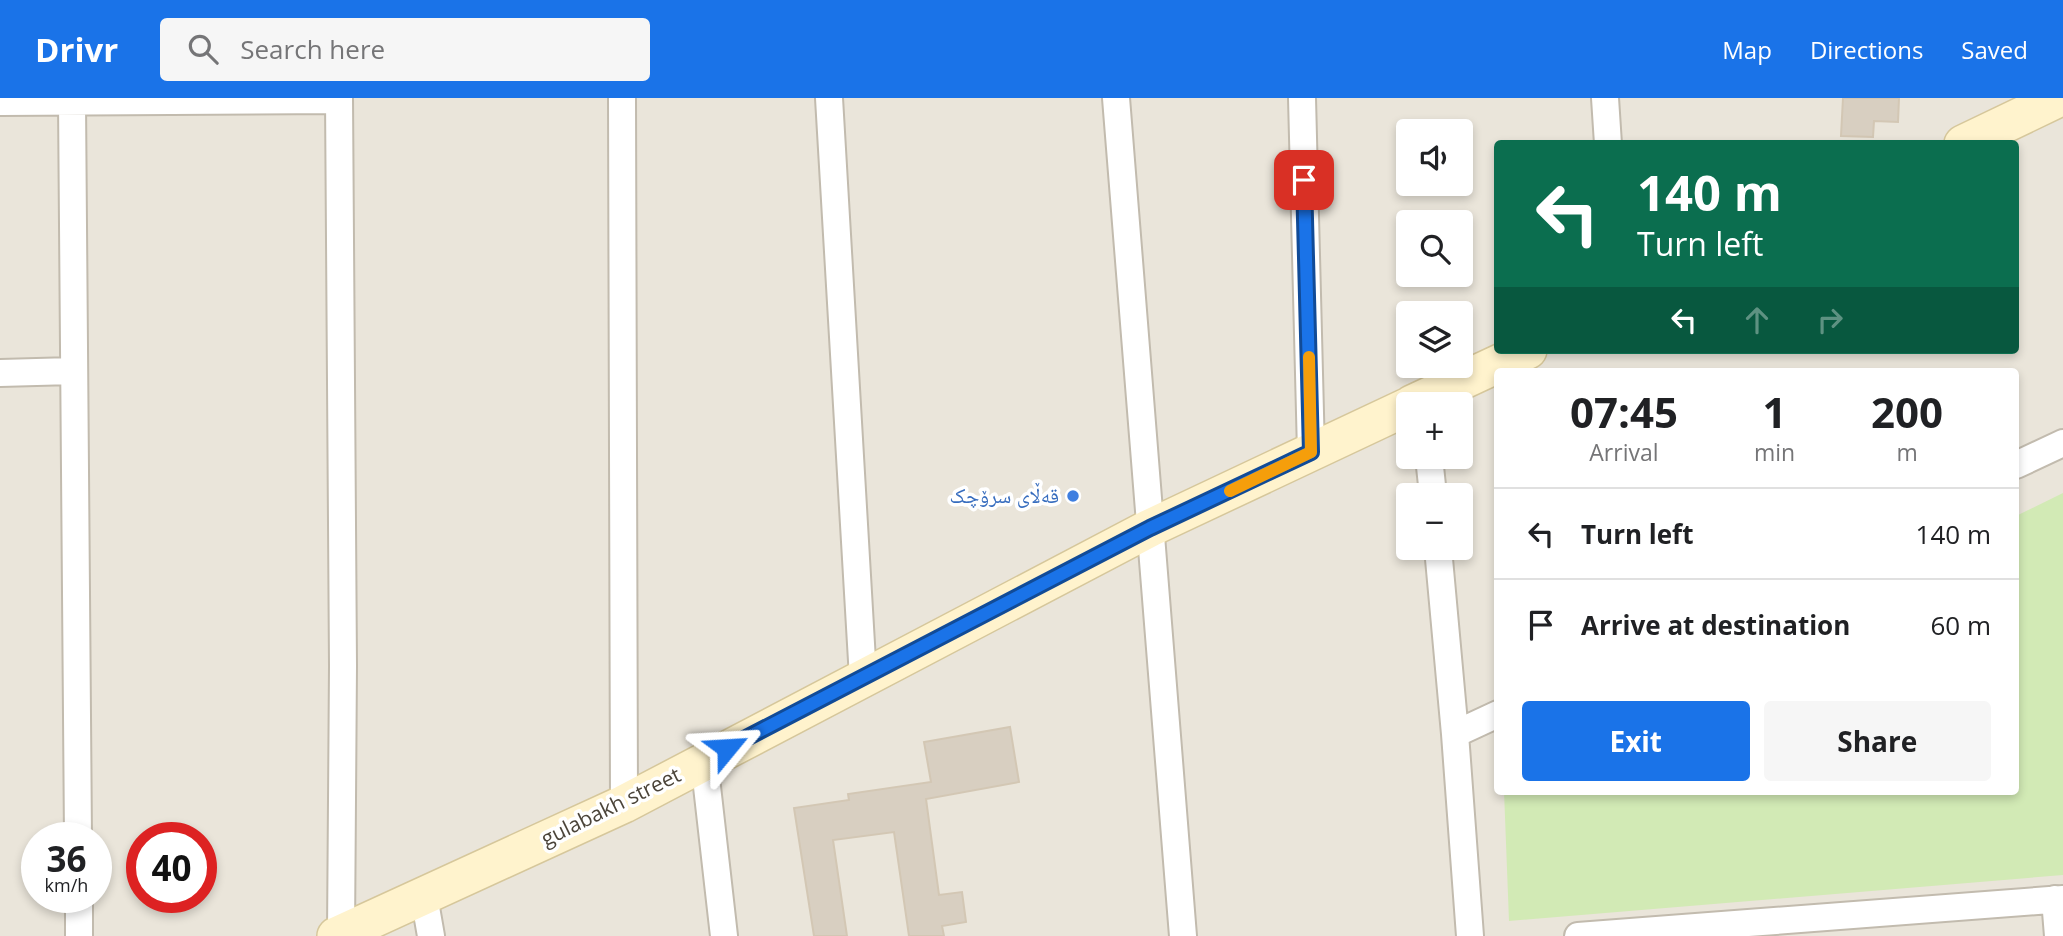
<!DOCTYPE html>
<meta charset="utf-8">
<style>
:root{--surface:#fff;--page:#f6f6f6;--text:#202124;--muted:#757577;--line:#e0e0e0;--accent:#1a73e8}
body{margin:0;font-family:"Open Sans","Noto Naskh Arabic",sans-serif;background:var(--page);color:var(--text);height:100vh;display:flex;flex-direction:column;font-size:26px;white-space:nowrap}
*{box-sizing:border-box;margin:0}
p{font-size:23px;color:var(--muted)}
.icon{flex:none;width:38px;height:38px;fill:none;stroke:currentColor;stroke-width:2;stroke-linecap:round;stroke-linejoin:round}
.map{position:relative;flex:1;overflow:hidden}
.sheet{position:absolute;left:1494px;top:270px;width:525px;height:427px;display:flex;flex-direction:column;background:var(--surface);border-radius:7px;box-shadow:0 4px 10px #0003}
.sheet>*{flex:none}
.banner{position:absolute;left:1494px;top:42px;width:525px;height:214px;border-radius:7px;box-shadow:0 4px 10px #0003;background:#0b6e4f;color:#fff;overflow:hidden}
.fabs{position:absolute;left:1396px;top:21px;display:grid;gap:14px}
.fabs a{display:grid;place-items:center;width:77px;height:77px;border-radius:7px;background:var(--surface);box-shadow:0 4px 10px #0003;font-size:35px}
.speed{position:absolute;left:21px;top:724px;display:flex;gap:14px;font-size:35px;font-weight:700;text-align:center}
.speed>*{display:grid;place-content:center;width:91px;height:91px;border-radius:50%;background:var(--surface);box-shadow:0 4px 10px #0003;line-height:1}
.speed small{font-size:18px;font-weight:400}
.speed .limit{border:10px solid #d22;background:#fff;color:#111}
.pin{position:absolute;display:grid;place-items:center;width:60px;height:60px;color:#fff;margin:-30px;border-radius:14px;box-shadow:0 4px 10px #0006}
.me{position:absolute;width:77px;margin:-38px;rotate:63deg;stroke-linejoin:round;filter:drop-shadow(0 0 5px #0008)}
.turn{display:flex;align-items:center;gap:24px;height:147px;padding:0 28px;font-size:32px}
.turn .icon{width:91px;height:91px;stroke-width:2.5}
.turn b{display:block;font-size:49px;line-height:60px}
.lanes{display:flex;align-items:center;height:66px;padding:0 28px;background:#0003;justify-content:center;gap:35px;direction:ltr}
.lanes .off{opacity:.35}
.eta{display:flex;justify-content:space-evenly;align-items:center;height:119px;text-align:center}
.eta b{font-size:42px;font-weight:700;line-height:49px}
.action{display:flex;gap:14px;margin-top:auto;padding:14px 28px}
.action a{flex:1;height:80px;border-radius:7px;background:var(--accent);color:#fff;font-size:28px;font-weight:700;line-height:80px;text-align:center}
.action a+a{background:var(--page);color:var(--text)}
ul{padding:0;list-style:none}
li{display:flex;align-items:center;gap:21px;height:91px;padding:0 28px;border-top:2px solid var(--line)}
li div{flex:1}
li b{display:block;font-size:26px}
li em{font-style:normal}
header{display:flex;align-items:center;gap:42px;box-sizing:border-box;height:98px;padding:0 35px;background:var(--accent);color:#fff}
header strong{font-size:33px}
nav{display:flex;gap:38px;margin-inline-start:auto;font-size:24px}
.search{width:490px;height:63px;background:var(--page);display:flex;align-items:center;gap:18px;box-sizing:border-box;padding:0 24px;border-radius:7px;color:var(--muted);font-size:26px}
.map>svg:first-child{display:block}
</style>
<header>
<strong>Drivr</strong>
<div class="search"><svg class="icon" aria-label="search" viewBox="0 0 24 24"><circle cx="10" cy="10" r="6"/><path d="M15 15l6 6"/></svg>Search here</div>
<nav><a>Map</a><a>Directions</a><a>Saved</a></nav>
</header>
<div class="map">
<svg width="2063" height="838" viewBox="0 0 2063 838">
<rect width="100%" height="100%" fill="#f6f3ec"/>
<path fill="#eae5da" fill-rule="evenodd" d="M0 0H2063V838H0ZM1409 33H1461V86H1409ZM1498 46H2016V252H1498ZM1409 124H1461V177H1409ZM1409 215H1461V268H1409ZM1498 273H2016V693H1498ZM1409 306H1461V359H1409ZM1409 397H1461V450H1409ZM37 740H96V800H37ZM142 740H201V800H142Z"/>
<path fill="#d2eab5" d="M2063 395V777L1509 823 1504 693H2016V418Z"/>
<path fill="#d8cfc1" stroke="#d3c7b4" stroke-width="2" d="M1843 0H1899L1898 24 1874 23 1873 39 1841 38Z
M1010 629 1019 684 926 701 939 797 962 794 966 824 942 828 944 838H909L894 734 833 742 847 838H814L794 710 849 702 848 696 931 684 924 644Z"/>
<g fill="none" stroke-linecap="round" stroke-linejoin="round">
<g stroke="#c2bbae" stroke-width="30">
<path id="street" d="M339 0 343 568 341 835
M622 0 624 706
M829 0 863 580
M1116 0 1183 838
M1302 0 1311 354
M1605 0 1608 46
M0 4 339 2
M72 4 78 740
M0 275 73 273
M1429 359 1433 397
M2016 367 2063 345
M1438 450 1455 636 1470 838
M1455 636 1498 616
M704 662 724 838
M424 798 431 838
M79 800V838
M2055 801 2058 838
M1578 838 2063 801"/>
</g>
<g stroke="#d6c79b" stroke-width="40">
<path id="secondary" d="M1963 46 2059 0
M1412 306 1528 252
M336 838 624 706 1150 430 1409 308"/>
</g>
<use href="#street" stroke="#fff" stroke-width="26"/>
<use href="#secondary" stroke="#fff3cd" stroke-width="37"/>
</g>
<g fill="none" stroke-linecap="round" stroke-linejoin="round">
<g stroke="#114b97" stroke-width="18">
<path id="route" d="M727 650 1150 430 1311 354 1304 82"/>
</g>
<use href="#route" stroke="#1a73e8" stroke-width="12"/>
<path stroke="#f59e0b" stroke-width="12" d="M1230 393 1311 354 1309 259"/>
</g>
<circle fill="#3f7fe0" stroke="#fff" stroke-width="2.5" cx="1073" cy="398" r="7"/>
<g text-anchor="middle" stroke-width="7" stroke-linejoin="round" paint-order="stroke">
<g font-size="21" fill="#366cbe" stroke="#fff" text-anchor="end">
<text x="1059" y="405">قەڵای سرۆچک</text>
</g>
<g font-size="21" fill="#4b4439" stroke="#fff">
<text transform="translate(611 709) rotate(-26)" y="7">gulabakh street</text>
</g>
</g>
</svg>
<div class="fabs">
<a><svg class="icon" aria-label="sound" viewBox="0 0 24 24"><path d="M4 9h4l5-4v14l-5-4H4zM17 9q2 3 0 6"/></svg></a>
<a><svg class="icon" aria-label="search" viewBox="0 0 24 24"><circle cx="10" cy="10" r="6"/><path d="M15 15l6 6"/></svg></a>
<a><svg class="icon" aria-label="layers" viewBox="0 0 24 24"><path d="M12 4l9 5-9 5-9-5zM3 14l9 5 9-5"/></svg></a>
<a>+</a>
<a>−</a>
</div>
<div class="speed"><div>36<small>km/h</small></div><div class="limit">40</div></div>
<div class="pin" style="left:1304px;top:82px;background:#d93025"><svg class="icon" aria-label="arrive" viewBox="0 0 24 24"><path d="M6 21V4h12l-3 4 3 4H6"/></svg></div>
<svg class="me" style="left:727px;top:650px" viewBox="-20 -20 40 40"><path d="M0-17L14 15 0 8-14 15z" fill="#1a73e8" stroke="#fff" stroke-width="4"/></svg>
<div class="banner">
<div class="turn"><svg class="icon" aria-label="left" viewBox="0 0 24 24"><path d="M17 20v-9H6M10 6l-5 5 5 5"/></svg><div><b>140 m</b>Turn left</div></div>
<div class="lanes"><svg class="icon" aria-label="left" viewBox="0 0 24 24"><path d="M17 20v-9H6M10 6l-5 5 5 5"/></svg><svg class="icon off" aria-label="ahead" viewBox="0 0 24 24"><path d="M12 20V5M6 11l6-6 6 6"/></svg><svg class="icon off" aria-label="right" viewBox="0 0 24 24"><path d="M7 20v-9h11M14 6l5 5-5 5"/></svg></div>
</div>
<section class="sheet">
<div class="eta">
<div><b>07:45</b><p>Arrival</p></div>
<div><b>1</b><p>min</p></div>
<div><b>200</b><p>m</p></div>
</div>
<ul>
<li><svg class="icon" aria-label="left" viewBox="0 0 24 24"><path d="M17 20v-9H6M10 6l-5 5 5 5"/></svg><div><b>Turn left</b></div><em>140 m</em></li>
<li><svg class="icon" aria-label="arrive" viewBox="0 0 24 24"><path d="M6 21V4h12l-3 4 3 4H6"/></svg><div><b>Arrive at destination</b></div><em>60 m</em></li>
</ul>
<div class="action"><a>Exit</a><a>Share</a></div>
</section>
</div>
